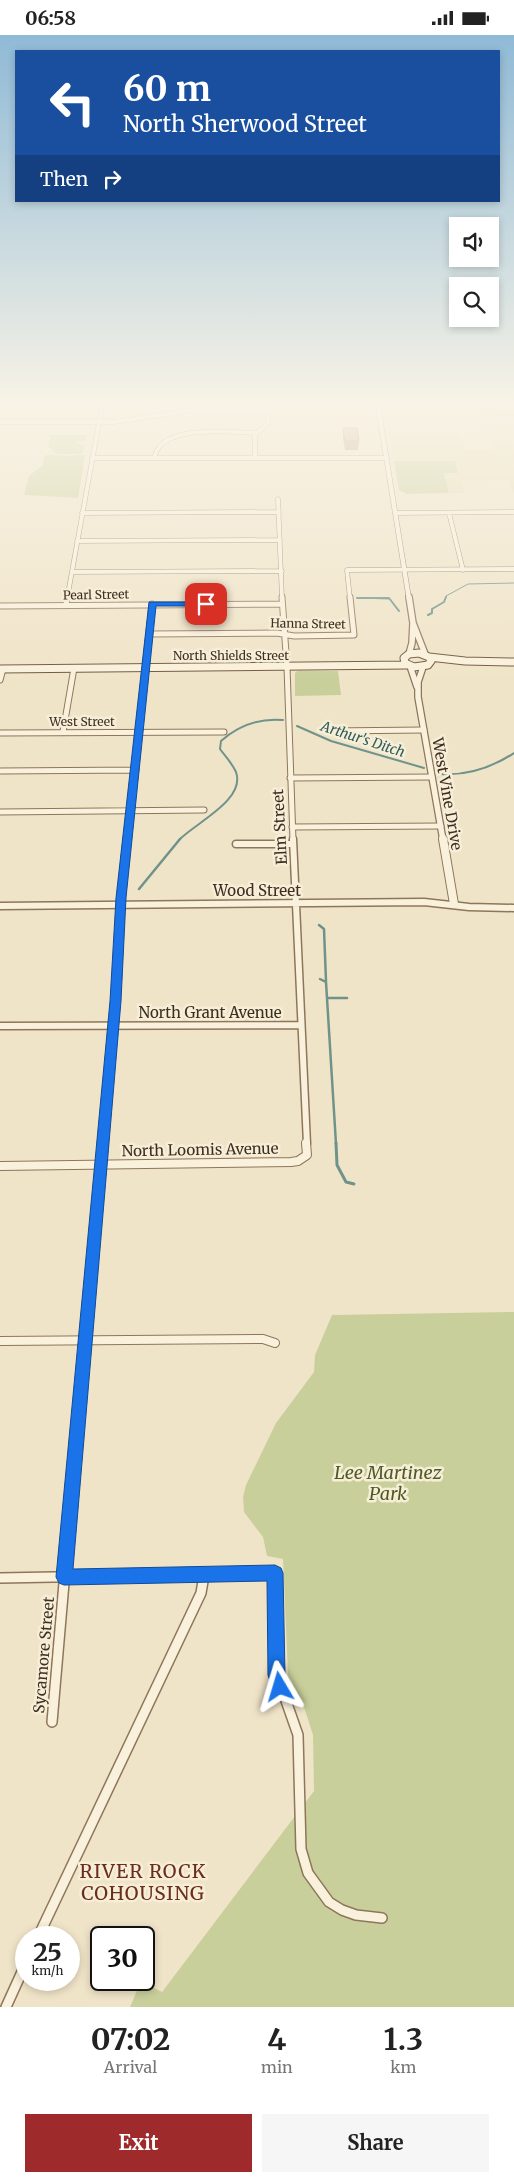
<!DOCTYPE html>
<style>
:root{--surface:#fff;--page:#f6f6f6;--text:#222;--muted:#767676;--accent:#9e2a2b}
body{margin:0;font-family:Merriweather,serif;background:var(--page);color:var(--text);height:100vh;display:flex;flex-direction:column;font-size:19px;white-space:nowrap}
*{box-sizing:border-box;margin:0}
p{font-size:16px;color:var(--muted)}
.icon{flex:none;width:28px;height:28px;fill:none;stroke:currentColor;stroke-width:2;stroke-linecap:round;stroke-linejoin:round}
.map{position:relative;height:1972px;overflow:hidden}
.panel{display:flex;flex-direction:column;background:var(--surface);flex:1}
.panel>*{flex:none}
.guide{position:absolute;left:15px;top:15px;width:485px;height:152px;border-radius:0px;box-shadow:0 2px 8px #0003;background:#1a4fa0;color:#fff;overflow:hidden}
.tools{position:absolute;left:449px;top:182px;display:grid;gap:10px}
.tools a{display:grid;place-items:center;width:50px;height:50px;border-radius:0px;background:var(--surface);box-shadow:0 2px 8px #0003;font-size:25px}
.speed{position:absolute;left:15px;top:1891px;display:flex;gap:10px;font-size:25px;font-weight:700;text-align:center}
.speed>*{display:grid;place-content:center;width:65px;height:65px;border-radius:50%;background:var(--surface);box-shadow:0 2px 8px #0003;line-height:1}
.speed small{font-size:12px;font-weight:400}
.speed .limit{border:2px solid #111;border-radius:8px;background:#fff;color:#111}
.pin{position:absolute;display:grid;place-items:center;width:42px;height:42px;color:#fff;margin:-21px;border-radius:10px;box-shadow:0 2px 8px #0006}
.me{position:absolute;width:55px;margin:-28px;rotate:353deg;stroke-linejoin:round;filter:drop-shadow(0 0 4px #0008)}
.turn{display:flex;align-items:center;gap:18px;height:105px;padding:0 25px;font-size:22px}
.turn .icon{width:65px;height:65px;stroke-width:2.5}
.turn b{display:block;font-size:35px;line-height:42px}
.then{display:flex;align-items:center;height:48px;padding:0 25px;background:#0003;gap:10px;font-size:19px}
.eta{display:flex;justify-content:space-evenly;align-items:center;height:85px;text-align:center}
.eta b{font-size:30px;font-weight:700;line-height:35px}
.action{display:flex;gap:10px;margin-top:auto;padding:10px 25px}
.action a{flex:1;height:58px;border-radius:0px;background:var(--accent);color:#fff;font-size:20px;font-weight:700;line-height:58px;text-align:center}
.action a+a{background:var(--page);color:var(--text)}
.status{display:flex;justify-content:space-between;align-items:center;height:35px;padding:0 25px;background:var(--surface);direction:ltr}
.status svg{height:14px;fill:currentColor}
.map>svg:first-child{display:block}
</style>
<div class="status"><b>06:58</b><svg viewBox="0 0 49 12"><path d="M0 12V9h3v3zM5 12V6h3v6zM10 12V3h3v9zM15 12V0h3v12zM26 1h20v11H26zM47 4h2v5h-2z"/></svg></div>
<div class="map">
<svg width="514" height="1972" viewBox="0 0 514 1972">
<rect width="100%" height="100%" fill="#f0e4c8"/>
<path fill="#e6deb5" d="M480 382H514V405L510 406 514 407V459L508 445 462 446 465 458H449L444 438 455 426H394L389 398H460L465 415H493L488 397H485Z"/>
<path fill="#c9cf9b" d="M482 371H514V382H500L499 379H485Z
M51 400H87L86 406 74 407 85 411 82 419H57L48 411 51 402 49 401Z
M45 420 73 421 71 430 74 420H85L78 463 24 460 29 441 42 431Z
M394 426H455L458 438H444L449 458 407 459 399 455Z
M297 636H338L341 660 295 661V638Z
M514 1277V1972H130L141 1946 162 1957 314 1756 313 1700 304 1672 288 1639 283 1524 267 1521 263 1502 244 1477 243 1462 246 1450 276 1388 314 1337 315 1320 332 1280Z"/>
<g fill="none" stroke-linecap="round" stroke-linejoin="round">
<path stroke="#6f938a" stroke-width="1" d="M357 563 389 564
M445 564 446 561 468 549 514 548"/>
<path stroke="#6f938a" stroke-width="2" d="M357 563H389L399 576
M428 580 432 578V574L444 567 446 562
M297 691 331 706 424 733
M440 739C468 741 491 733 514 718
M179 805C195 788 246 765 236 737 232 728 225 721 220 714L221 706C239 690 259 683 283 685"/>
<path stroke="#6f938a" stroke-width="2.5" d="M139 854 180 804
M319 890 324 894 326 946
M320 944 326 947 336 1109
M327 963H347"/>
<path stroke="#6f938a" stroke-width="3" d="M336 1108 337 1130 346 1147 354 1149"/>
<g stroke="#8d765c" stroke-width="5">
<path id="minor-far4" d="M0 387H114L195 375H267
M92 423H387
M154 423C155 420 157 415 159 412 176 391 231 397 256 398
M255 423V400L268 388 267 373
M278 464 282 564
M82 478 279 477
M397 478 514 477
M449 478 463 535
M77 506 280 505
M72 537 282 536
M67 564 102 371
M350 564 347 535 514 534"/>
</g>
<g stroke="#8d765c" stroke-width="7">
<path id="minor-far3" d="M282 562 287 632 293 805
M66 570 67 562
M0 571 282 569
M150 599 277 598 294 601 354 600 350 562
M0 645 3 634
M329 696 424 695
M63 697 74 633
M0 698 224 697
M0 736 136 735
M290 743 432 742
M0 777 204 775
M292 792 441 791
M127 805 152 569"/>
</g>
<g stroke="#8d765c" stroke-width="9">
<path id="minor-far2" d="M293 804 307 1109
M236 809H293
M0 871 424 867 469 872 514 873
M0 991 301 990
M103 1109 115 979 121 863 127 804"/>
</g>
<g stroke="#8d765c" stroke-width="10">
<path id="minor-far1" d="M0 1131 291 1127 298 1126 307 1120 306 1108
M0 1306 263 1304 275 1308
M69 1492 104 1108"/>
</g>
<g stroke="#8d765c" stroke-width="12">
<path id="minor" d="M0 1543 275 1538 277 1640 298 1700 301 1814 308 1838 329 1867 342 1875 356 1880 382 1883
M52 1687 69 1490
M38 1902 201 1558 204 1540
M6 1972 26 1928"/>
</g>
<g stroke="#8d765c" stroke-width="5.5">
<path id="tertiary-far2" d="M378 371 409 564"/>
</g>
<g stroke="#8d765c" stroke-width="8">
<path id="tertiary-far1" d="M409 562 413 588 425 619
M409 619 412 608 413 588
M410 631 417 652
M423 632 418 647V662L443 805"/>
</g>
<g stroke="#8d765c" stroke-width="10">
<path id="tertiary" d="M443 804 454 869"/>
</g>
<g stroke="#6f573f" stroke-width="9">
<path id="secondary" d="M419 618 429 622 431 626 428 630 414 632 405 628 404 623 409 619Z
M429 622 465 626 514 627
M0 634 407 630"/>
</g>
<use href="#minor-far4" stroke="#faf1dc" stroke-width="4"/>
<use href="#minor-far3" stroke="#faf1dc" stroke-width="5"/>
<use href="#minor-far2" stroke="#faf1dc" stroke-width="6"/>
<use href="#minor-far1" stroke="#faf1dc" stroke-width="8"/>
<use href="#minor" stroke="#faf1dc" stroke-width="9"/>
<use href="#tertiary-far2" stroke="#faf1dc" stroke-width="4.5"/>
<use href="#tertiary-far1" stroke="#faf1dc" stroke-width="5.5"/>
<use href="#tertiary" stroke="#faf1dc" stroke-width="8"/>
<use href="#secondary" stroke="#faf1dc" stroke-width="7"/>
</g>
<path fill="#b2896c" d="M343 393 359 406 358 415H345L343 403Z"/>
<path fill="#cf9f7d" stroke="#916f58" d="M343 393H357L359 406H345Z"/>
<linearGradient id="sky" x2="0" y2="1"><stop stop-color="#8fbad6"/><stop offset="0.57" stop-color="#f8f3e6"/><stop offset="1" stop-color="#f8f3e6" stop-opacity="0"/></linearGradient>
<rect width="514" height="647" fill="url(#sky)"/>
<path fill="#1a73e8" stroke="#114b97" d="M149 567H206L210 569 206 571H156L126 863 121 966 73 1534 275 1530 281 1533 283 1538 285 1640 288 1652 285 1658 280 1660 274 1658 268 1640 267 1546 64 1550 59 1548 56 1542 110 966 116 863Z"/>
<g text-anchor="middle" stroke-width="5" stroke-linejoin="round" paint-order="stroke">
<g font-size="12" fill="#3d2e20" stroke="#f7eed8">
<text transform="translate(96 560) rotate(-1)" y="4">Pearl Street</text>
<text transform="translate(308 589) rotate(1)" y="4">Hanna Street</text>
<text x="231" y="625">North Shields Street</text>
<text x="82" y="691">West Street</text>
</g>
<g font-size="14" font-style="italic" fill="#2f5d5a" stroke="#f7eed8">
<text transform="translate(363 704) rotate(18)" y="5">Arthur's Ditch</text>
</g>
<g font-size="15" fill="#3d2e20" stroke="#f7eed8">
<text transform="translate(447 759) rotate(80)" y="5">West Vine Drive</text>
<text transform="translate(280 792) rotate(-93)" y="5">Elm Street</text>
<text x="257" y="861">Wood Street</text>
<text x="210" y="983">North Grant Avenue</text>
<text transform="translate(200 1115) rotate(-1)" y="5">North Loomis Avenue</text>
<text transform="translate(44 1620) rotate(-85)" y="5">Sycamore Street</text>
</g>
<g font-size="18" font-style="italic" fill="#4d5a26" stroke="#f7eed8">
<text x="388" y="1444">Lee Martinez<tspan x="388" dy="21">Park</tspan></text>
</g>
<g font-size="19" letter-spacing="1" fill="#6b2e1e" stroke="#f7eed8">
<text x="143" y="1843">RIVER ROCK<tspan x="143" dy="22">COHOUSING</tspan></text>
</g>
</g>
</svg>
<div class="tools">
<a><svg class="icon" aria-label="sound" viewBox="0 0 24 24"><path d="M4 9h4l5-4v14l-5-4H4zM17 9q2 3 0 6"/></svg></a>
<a><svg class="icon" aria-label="search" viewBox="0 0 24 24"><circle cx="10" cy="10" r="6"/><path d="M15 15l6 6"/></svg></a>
</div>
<div class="speed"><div>25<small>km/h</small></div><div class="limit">30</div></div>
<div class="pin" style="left:206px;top:569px;background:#d93025"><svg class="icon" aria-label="arrive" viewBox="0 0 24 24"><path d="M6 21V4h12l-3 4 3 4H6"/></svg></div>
<svg class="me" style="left:280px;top:1652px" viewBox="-20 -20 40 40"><path d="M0-17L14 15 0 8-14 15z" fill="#1a73e8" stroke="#fff" stroke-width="4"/></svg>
<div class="guide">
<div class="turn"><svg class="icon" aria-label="left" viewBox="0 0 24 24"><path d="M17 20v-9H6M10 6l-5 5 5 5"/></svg><div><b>60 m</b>North Sherwood Street</div></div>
<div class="then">Then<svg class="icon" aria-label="right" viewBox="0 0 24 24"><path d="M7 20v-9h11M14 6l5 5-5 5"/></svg></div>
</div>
</div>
<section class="panel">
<div class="eta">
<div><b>07:02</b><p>Arrival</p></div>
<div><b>4</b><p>min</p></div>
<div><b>1.3</b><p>km</p></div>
</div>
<div class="action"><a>Exit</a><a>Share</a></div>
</section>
